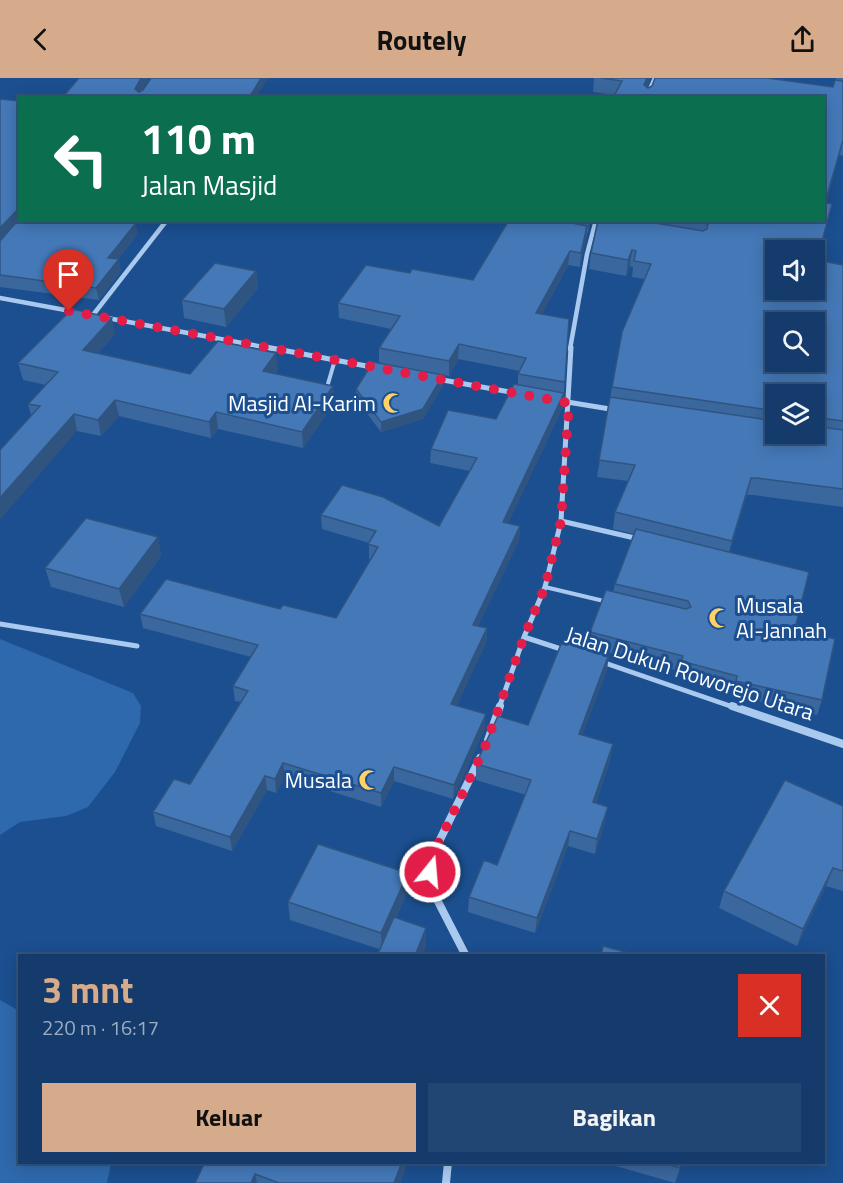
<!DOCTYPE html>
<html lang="id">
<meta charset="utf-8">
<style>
:root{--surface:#143b6b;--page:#214673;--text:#f1f3f6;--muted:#9dadc1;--line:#33557e;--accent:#d6ab8b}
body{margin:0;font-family:"Titillium Web",sans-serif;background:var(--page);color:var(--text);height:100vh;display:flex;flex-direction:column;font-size:22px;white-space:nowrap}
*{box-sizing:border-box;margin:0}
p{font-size:20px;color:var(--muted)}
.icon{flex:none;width:33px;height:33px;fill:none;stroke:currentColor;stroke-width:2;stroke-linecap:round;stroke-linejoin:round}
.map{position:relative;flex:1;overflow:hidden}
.sheet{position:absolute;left:18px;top:876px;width:807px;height:210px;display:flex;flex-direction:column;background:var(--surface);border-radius:0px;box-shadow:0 3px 15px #0003,0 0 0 2px var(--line)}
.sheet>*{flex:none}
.hud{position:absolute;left:18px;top:18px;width:807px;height:126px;border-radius:0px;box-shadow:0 3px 15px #0003,0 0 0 2px var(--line);background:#0b6e4f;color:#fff;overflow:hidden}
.fabs{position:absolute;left:765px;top:162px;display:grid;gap:12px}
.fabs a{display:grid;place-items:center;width:60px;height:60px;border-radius:0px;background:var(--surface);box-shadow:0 3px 15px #0003,0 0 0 2px var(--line);font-size:30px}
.pin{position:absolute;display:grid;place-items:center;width:51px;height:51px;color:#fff;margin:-62px -26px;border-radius:50% 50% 50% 0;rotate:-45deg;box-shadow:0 0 6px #0007}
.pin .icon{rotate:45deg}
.me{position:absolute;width:66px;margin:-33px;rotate:17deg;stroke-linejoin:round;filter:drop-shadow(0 0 4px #0008)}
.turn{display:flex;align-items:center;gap:21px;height:126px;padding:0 24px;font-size:27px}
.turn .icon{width:78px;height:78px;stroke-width:2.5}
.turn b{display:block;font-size:42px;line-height:51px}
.round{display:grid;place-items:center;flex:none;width:63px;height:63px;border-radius:0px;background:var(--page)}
.overview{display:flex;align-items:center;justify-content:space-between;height:102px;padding:0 24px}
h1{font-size:36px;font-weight:700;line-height:45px;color:var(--accent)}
.action{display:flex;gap:12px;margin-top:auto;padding:12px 24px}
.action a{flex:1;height:69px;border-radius:0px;background:var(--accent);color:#111;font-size:24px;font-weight:700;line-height:69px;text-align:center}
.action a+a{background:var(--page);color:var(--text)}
header{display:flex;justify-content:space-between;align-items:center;height:78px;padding:0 24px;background:var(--accent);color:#111;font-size:27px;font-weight:700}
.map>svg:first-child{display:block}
</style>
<header><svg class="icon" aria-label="back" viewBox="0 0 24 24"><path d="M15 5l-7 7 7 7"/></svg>Routely<svg class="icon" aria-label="share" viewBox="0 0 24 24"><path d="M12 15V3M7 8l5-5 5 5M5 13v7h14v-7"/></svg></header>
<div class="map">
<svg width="843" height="1105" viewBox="0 0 843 1105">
<rect width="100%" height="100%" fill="#1b4f8f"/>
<path fill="#2e69ad" d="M0 561 133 615 141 628 140 645 115 694 88 729 66 738 20 744 0 757Z
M0 922 19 933 20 1084 111 1085 107 1105H0Z"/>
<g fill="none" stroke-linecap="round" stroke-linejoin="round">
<path stroke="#a9c9ee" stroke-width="3" d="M500 142 513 145"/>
<path stroke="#a9c9ee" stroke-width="4" d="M327 309 335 282
M545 509 608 524"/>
<path stroke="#a9c9ee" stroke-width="4.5" d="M646 20 655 0
M0 220 76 234
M93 237 167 142
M107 240 274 271
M570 271 587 176 596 142"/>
<path stroke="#a9c9ee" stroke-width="5" d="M266 269 377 290
M437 301 516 315
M555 322 616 332
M561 443 639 461
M0 546 137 568
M524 559 567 573
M602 584 736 630
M499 630 524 559 545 509 561 443 571 269"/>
<path stroke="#a9c9ee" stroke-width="8" d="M732 628 843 666
M488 662 500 628
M466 878 429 806 430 782 480 680
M446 1105 448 1084"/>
</g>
<path fill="#3a679d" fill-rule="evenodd" d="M594 0H650L647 9 648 10 833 9 836 0H843V78L839 77 826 125 828 141 817 182 843 187V429L753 417H747L729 474 795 550 822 622 817 637 732 617 733 613 678 598 679 593 588 569 590 554 613 514 615 506 634 456 613 451 615 434 628 403 597 399 612 309 645 201 632 199 633 189 630 188 626 198 589 191 591 175 598 142H824L614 17 593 14ZM776 316H814V356H776Z
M0 21 20 142 138 156 118 181 121 193 99 222 0 209Z
M509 142H591L588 155H587L580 189 568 187 542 236 569 241 563 329 508 445 520 448 519 462 478 548 487 550 486 565 456 628 485 650 453 721 394 703 381 729 285 699 276 715 267 712 232 773 156 748 153 734 190 706 241 624 235 623 233 608 251 579 143 550 140 536 280 531 336 540 371 481H369V465L322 451 321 437 439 448 470 393 430 385 431 371 496 341 518 306V296L520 293 458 281 449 298 379 285V270L391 251 339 240 338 225 410 195 473 202Z
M256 193 258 210 226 249 184 240 182 222Z
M115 256 98 275 190 296 278 291 275 296 333 308 334 325 303 370 218 351 211 360 119 338 101 358 77 353 31 337 28 326 46 307 23 302 18 285Z
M443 297V307L423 341 381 354 356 321V311Z
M158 459 161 478 124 529 51 509 45 490Z
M607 592 582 657 613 666 610 682 596 725 605 744 595 776 568 768 535 855 468 834 469 819 497 787 526 717 476 702V686L528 647Z
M843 728V813L826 808 797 868 719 830 724 813Z
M408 813 396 840 426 868 422 878H377L379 871 290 842 288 824Z
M205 1084H408L400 1105H195Z
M602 1084H681L680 1090 675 1105Z"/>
<path fill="#305480" d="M141 0H149L138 20 135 11Z
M261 0H268L256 20H249Z
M647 0H650L643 20 644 7Z
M843 62 839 77 824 133V131Z
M20 129V142L0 165V150Z
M589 142H591L588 155Z
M136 145 138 156 110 191 108 180Z
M587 148 586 162 580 189 581 175Z
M632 172 630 188 626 198 628 182Z
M570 173 568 187 535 249 536 235Z
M119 181 121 193 99 222 96 210Z
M256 193 258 210 226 249 224 231Z
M112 240 115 256 86 288 83 272Z
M459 266 458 281 449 298V283Z
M276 275 278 291 265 309 263 293Z
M443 297V307L423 341 381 354V344Z
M333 308 334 325 303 370 302 354Z
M564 315 563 329 502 458 503 444Z
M115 322 119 338 101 358 98 342Z
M216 334 218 351 211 360 209 344Z
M74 336 77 353 0 442V420Z
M751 400 747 417 728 480 732 463Z
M520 448 519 462 472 561 473 547Z
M158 459 161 478 124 529 119 511Z
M487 550 486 565 451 641V626Z
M609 576 607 592 577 672 579 656Z
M486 636 485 650 453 721 454 707Z
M613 666 610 682 591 740 593 724Z
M283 685 285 699 276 715 275 701Z
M394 689V703L381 729V715Z
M265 698 267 712 232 773 230 759Z
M608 729 605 744 595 776 597 761Z
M570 753 568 768 535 855 537 840Z
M833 790 826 808 797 868 803 851Z
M408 795V813L382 872 381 855Z
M426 850V868L422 878H415Z
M402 1084H408L400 1105H394Z
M255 1096 257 1105H251Z"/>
<path fill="#4478b7" stroke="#305480" stroke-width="1.5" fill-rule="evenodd" d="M79 0H141L135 11 139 14 143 12 151 0H261L249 20H62Z
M601 0H647L644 7 648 10 652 8 655 0H767L833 9 835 2 843 3V62L825 125 832 126 817 182 843 187V343L814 339V316H776V333L612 309 622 254 651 186 634 183 636 173 632 172 628 182 591 175 598 142H638L703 153 707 151 708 146 687 142H824V20H613L622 3ZM776 172H814V212H776ZM776 244H814V284H776Z
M0 21 20 23V129L0 150Z
M20 140V142H119L136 145 108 180 119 181 96 210 0 197V163Z
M509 142H558L587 148 581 175 570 173 536 235 569 241 565 304 518 296 526 280 459 266 449 283 379 270 400 238 338 225 366 187 410 195 412 191 473 202Z
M215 185 256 193 224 231 182 222Z
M72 231 112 240 83 272 190 296 218 263 276 275 263 293 333 308 302 354 216 334 209 344 115 322 98 342 74 336 0 420V372L40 328 28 326 58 294 18 285Z
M373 284 443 297 423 331 381 344 356 311Z
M514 306 564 315 503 444 520 448 473 547 487 550 451 626 486 636 454 707 394 689 381 715 283 685 275 701 265 698 230 759 153 734 174 701 190 706 248 613 233 608 258 567 140 536 166 501 280 531 283 527 336 540 378 469 368 466 376 453 321 437 342 407 383 419 439 448 477 380 431 371 448 332 496 341Z
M610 319 776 343V356H814V348L843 352V411L757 400H751L732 463 615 434 635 387 599 382Z
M86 440 158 459 119 511 45 490Z
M636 451 809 494 795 550 835 561 822 622 736 603 737 598 681 583 683 578 590 554 606 512 686 531 691 529 688 523 615 506Z
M562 564 609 576 579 656 613 666 593 724 608 729 597 761 570 753 537 840 469 819 484 782 497 787 531 702 476 686 498 638 528 647Z
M785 702 843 728V793L833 790 803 851 724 813Z
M318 766 408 795 381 855 288 824Z
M394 839 426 850 415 878H377Z
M603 868 640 878H601Z
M205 1084H402L394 1105H279L255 1096 251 1105H195Z
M659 1084H681L680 1090Z"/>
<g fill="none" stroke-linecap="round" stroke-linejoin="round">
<path stroke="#e11d48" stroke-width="10" stroke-dasharray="0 18" d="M69 233 569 325 561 443 545 509 524 559 485 669 430 782V794"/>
</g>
<defs>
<g id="mosque-bare" transform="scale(1.62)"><path d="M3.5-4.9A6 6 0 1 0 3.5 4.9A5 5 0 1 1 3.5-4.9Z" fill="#ffd166" stroke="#1b4f8f" stroke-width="2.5" paint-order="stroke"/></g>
</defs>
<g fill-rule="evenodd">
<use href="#mosque-bare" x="393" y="325"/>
<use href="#mosque-bare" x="719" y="540"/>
<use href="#mosque-bare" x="369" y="702"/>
</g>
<g text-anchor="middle" stroke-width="6" stroke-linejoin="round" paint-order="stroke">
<g font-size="22" fill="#fff" stroke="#1b4f8f" text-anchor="end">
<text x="376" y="333">Masjid Al-Karim</text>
<text x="736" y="535" text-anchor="start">Musala<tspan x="736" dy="25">Al-Jannah</tspan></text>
<text x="352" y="710">Musala</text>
</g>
<g font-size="22" fill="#fff" stroke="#1b4f8f">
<text transform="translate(690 595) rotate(18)" y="8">Jalan Dukuh Roworejo Utara</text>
</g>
</g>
</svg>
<div class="fabs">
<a><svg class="icon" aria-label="sound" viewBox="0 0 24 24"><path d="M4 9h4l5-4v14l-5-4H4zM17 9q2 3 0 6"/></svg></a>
<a><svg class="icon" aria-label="search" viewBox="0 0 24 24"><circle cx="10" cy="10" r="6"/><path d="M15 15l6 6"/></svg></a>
<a><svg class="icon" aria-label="layers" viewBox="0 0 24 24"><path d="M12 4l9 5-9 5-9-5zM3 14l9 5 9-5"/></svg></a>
</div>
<div class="pin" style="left:69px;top:233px;background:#d93025"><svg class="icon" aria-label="arrive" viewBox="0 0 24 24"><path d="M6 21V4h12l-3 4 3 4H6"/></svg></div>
<svg class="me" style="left:430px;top:794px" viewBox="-20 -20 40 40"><circle r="17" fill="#e11d48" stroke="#fff" stroke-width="3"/><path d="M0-11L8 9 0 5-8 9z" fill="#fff"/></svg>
<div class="hud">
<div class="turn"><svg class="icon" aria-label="left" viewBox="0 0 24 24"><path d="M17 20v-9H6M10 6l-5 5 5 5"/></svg><div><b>110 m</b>Jalan Masjid</div></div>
</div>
<section class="sheet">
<div class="overview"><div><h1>3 mnt</h1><p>220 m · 16:17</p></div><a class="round" style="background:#d93025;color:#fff"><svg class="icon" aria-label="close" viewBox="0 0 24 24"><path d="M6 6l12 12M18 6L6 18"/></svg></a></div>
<div class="action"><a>Keluar</a><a>Bagikan</a></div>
</section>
</div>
